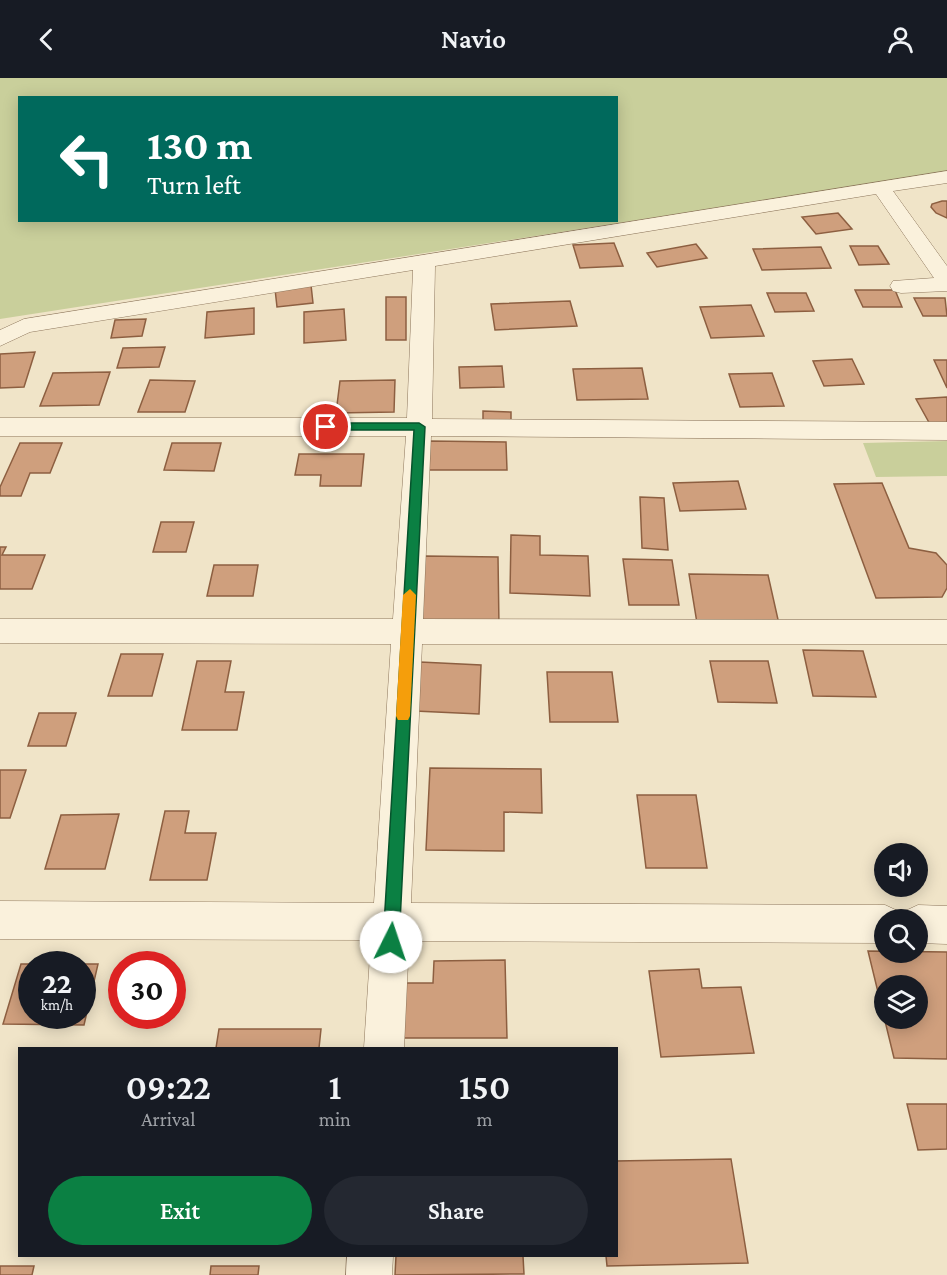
<!DOCTYPE html>
<style>
:root{--surface:#171b24;--page:#242831;--text:#f1f3f6;--muted:#9ea1a6;--accent:#0b8043}
body{margin:0;font-family:"Crimson Pro",serif;background:var(--page);color:var(--text);height:100vh;display:flex;flex-direction:column;font-size:22px;white-space:nowrap}
*{box-sizing:border-box;margin:0}
p{font-size:20px;color:var(--muted)}
.icon{flex:none;width:33px;height:33px;fill:none;stroke:currentColor;stroke-width:2;stroke-linecap:round;stroke-linejoin:round}
.map{position:relative;flex:1;overflow:hidden}
.side{position:absolute;left:18px;top:969px;width:600px;height:210px;display:flex;flex-direction:column;background:var(--surface);border-radius:0px;box-shadow:0 3px 15px #0003}
.side>*{flex:none}
.top-card{position:absolute;left:18px;top:18px;width:600px;height:126px;border-radius:0px;box-shadow:0 3px 15px #0003;background:#00695c;color:#fff;overflow:hidden}
.fabs{position:absolute;left:874px;top:765px;display:grid;gap:12px}
.fabs a{display:grid;place-items:center;width:54px;height:54px;border-radius:50%;background:var(--surface);box-shadow:0 3px 15px #0003;font-size:30px}
.speed{position:absolute;left:18px;top:873px;display:flex;gap:12px;font-size:30px;font-weight:700;text-align:center}
.speed>*{display:grid;place-content:center;width:78px;height:78px;border-radius:50%;background:var(--surface);box-shadow:0 3px 15px #0003;line-height:1}
.speed small{font-size:15px;font-weight:400}
.speed .limit{border:9px solid #d22;background:#fff;color:#111}
.pin{position:absolute;display:grid;place-items:center;width:51px;height:51px;color:#fff;margin:-26px;border:3px solid #fff;border-radius:50%;box-shadow:0 2px 6px #0007}
.me{position:absolute;width:66px;margin:-33px;rotate:4deg;stroke-linejoin:round;filter:drop-shadow(0 0 4px #0008)}
.turn{display:flex;align-items:center;gap:21px;height:126px;padding:0 30px;font-size:27px}
.turn .icon{width:78px;height:78px;stroke-width:2.5}
.turn b{display:block;font-size:42px;line-height:51px}
.eta{display:flex;justify-content:space-evenly;align-items:center;height:102px;text-align:center}
.eta b{font-size:36px;font-weight:600;line-height:42px}
.action{display:flex;gap:12px;margin-top:auto;padding:12px 30px}
.action a{flex:1;height:69px;border-radius:36px;background:var(--accent);color:#fff;font-size:24px;font-weight:600;line-height:69px;text-align:center}
.action a+a{background:var(--page);color:var(--text)}
header{display:flex;justify-content:space-between;align-items:center;height:78px;padding:0 30px;background:var(--surface);font-size:27px;font-weight:600}
.map>svg:first-child{display:block}
</style>
<header><svg class="icon" aria-label="back" viewBox="0 0 24 24"><path d="M15 5l-7 7 7 7"/></svg>Navio<svg class="icon" aria-label="person" viewBox="0 0 24 24"><circle cx="12" cy="8" r="4"/><path d="M4 21q1-7 8-7t8 7"/></svg></header>
<div class="map">
<svg width="947" height="1197" viewBox="0 0 947 1197">
<rect width="100%" height="100%" fill="#f0e4c8"/>
<path fill="#c9cf9b" fill-rule="evenodd" d="M0 0H947V94L0 241ZM20 20H616V142H20Z
M947 363V398L876 399 863 365Z"/>
<path fill="#cf9f7d" stroke="#8d5f41" stroke-width="1.5" fill-rule="evenodd" d="M942 123H947V140L936 135 931 129 932 126Z
M838 135 852 151 816 156 802 139Z
M614 165 623 188 580 190 573 167Z
M696 166 707 180 657 189 647 175Z
M850 168H878L889 186 859 187Z
M821 169 831 190 762 192 753 171Z
M311 207 313 225 277 229 275 211Z
M855 212H895L902 229H863Z
M767 215H806L814 233 775 234Z
M386 219H406V262H386Z
M914 220H945L947 238H923Z
M570 223 577 248 495 252 491 226Z
M751 227 764 258 711 260 700 229Z
M254 230V256L205 260 207 234Z
M344 231 346 262 304 265V234Z
M146 241 142 258 111 260 115 242Z
M165 269 159 289 117 290 123 270Z
M35 274 24 309 0 310V276Z
M852 281 864 306 824 308 813 283Z
M934 282H947V310Z
M502 288 504 309 460 310 459 289Z
M642 290 648 321 577 322 573 291Z
M110 294 99 327 40 328 53 295Z
M772 295 784 328 740 329 729 296Z
M150 302 195 303 185 334H138Z
M395 302 394 334 336 335 340 303Z
M947 319V348H931L916 321Z
M483 333 511 334V343L483 342Z
M430 363 506 364 507 392H429Z
M20 365H62L50 395H30L21 418H0V409Z
M172 365H221L214 393 164 392Z
M299 376H364L361 408H320L321 397H295Z
M738 403 746 431 680 433 673 405Z
M882 405 909 470 936 475 947 487V510L942 519 876 520 834 406Z
M640 419 664 420 668 472 642 470Z
M161 444H194L186 474H153Z
M511 457 540 458V477L588 478 590 518 510 515Z
M0 469H6L2 477H45L32 511H0Z
M425 478 498 479 499 549 421 548Z
M623 481 672 482 679 527H629Z
M214 487H258L253 518H207Z
M689 496 768 497 779 546 697 545Z
M803 572 863 573 876 619 813 618Z
M121 576H163L152 618H108Z
M197 583H231L225 614H244L237 652H182Z
M710 583H768L777 625 718 624Z
M420 584 481 587 479 636 415 633Z
M547 594H612L618 644H550Z
M39 635H76L66 668H28Z
M430 690 541 691 542 735 504 734V773L426 772Z
M0 692H26L10 740H0Z
M637 717H696L707 790H646Z
M165 733H189L185 755H216L207 802H150Z
M119 736 105 791H45L61 737Z
M868 873 947 874V981L894 980ZM885 908H918V940H885Z
M505 882 507 960H397L399 905H433L434 883Z
M21 886H98L84 947 3 946ZM32 886H82V938H32Z
M699 891 702 910 741 909 754 975 661 979 649 893Z
M219 951H321L319 970H216Z
M907 1026H947V1071L918 1072Z
M731 1081 748 1185 607 1188 606 1178H616V1083Z
M396 1178H523L524 1196 395 1197Z
M0 1188H34L32 1197H0Z
M211 1188H259L258 1197H210Z"/>
<g fill="none" stroke-linecap="round" stroke-linejoin="round">
<g stroke="#8d765c" stroke-width="1">
<path id="minor" d="M947 93V105L893 113 947 188V213L901 215 893 213 890 208 893 203 934 200 876 116 435 188 432 341 947 344V362L431 358 423 541 947 542V566H422L411 825 885 827 898 833 902 840 905 833 918 827 947 828V866L918 865V842H885V865L409 863 404 970H364L371 862 0 861V823L374 825 391 566 0 565V541H393L406 358H0V340H407L413 192 30 254 0 268V252L24 241Z
M347 1178H393L392 1197H346Z"/>
</g>
<use href="#minor" fill="#faf1dc" fill-rule="evenodd"/>
</g>
<path fill="#0b8043" stroke="#07532c" stroke-width="1.5" d="M326 345H419L425 349 399 864 397 869 391 872 385 869 383 864 414 352H322V346Z"/>
<path fill="#f59e0b" d="M410 511 416 517 410 638 408 642H398L396 638 403 517Z"/>
</svg>
<div class="fabs">
<a><svg class="icon" aria-label="sound" viewBox="0 0 24 24"><path d="M4 9h4l5-4v14l-5-4H4zM17 9q2 3 0 6"/></svg></a>
<a><svg class="icon" aria-label="search" viewBox="0 0 24 24"><circle cx="10" cy="10" r="6"/><path d="M15 15l6 6"/></svg></a>
<a><svg class="icon" aria-label="layers" viewBox="0 0 24 24"><path d="M12 4l9 5-9 5-9-5zM3 14l9 5 9-5"/></svg></a>
</div>
<div class="speed"><div>22<small>km/h</small></div><div class="limit">30</div></div>
<div class="pin" style="left:326px;top:349px;background:#d93025"><svg class="icon" aria-label="arrive" viewBox="0 0 24 24"><path d="M6 21V4h12l-3 4 3 4H6"/></svg></div>
<svg class="me" style="left:391px;top:864px" viewBox="-20 -20 40 40"><circle r="19" fill="#fff"/><path d="M0-13L10 11 0 6-10 11z" fill="#0b8043"/></svg>
<div class="top-card">
<div class="turn"><svg class="icon" aria-label="left" viewBox="0 0 24 24"><path d="M17 20v-9H6M10 6l-5 5 5 5"/></svg><div><b>130 m</b>Turn left</div></div>
</div>
<section class="side">
<div class="eta">
<div><b>09:22</b><p>Arrival</p></div>
<div><b>1</b><p>min</p></div>
<div><b>150</b><p>m</p></div>
</div>
<div class="action"><a>Exit</a><a>Share</a></div>
</section>
</div>
